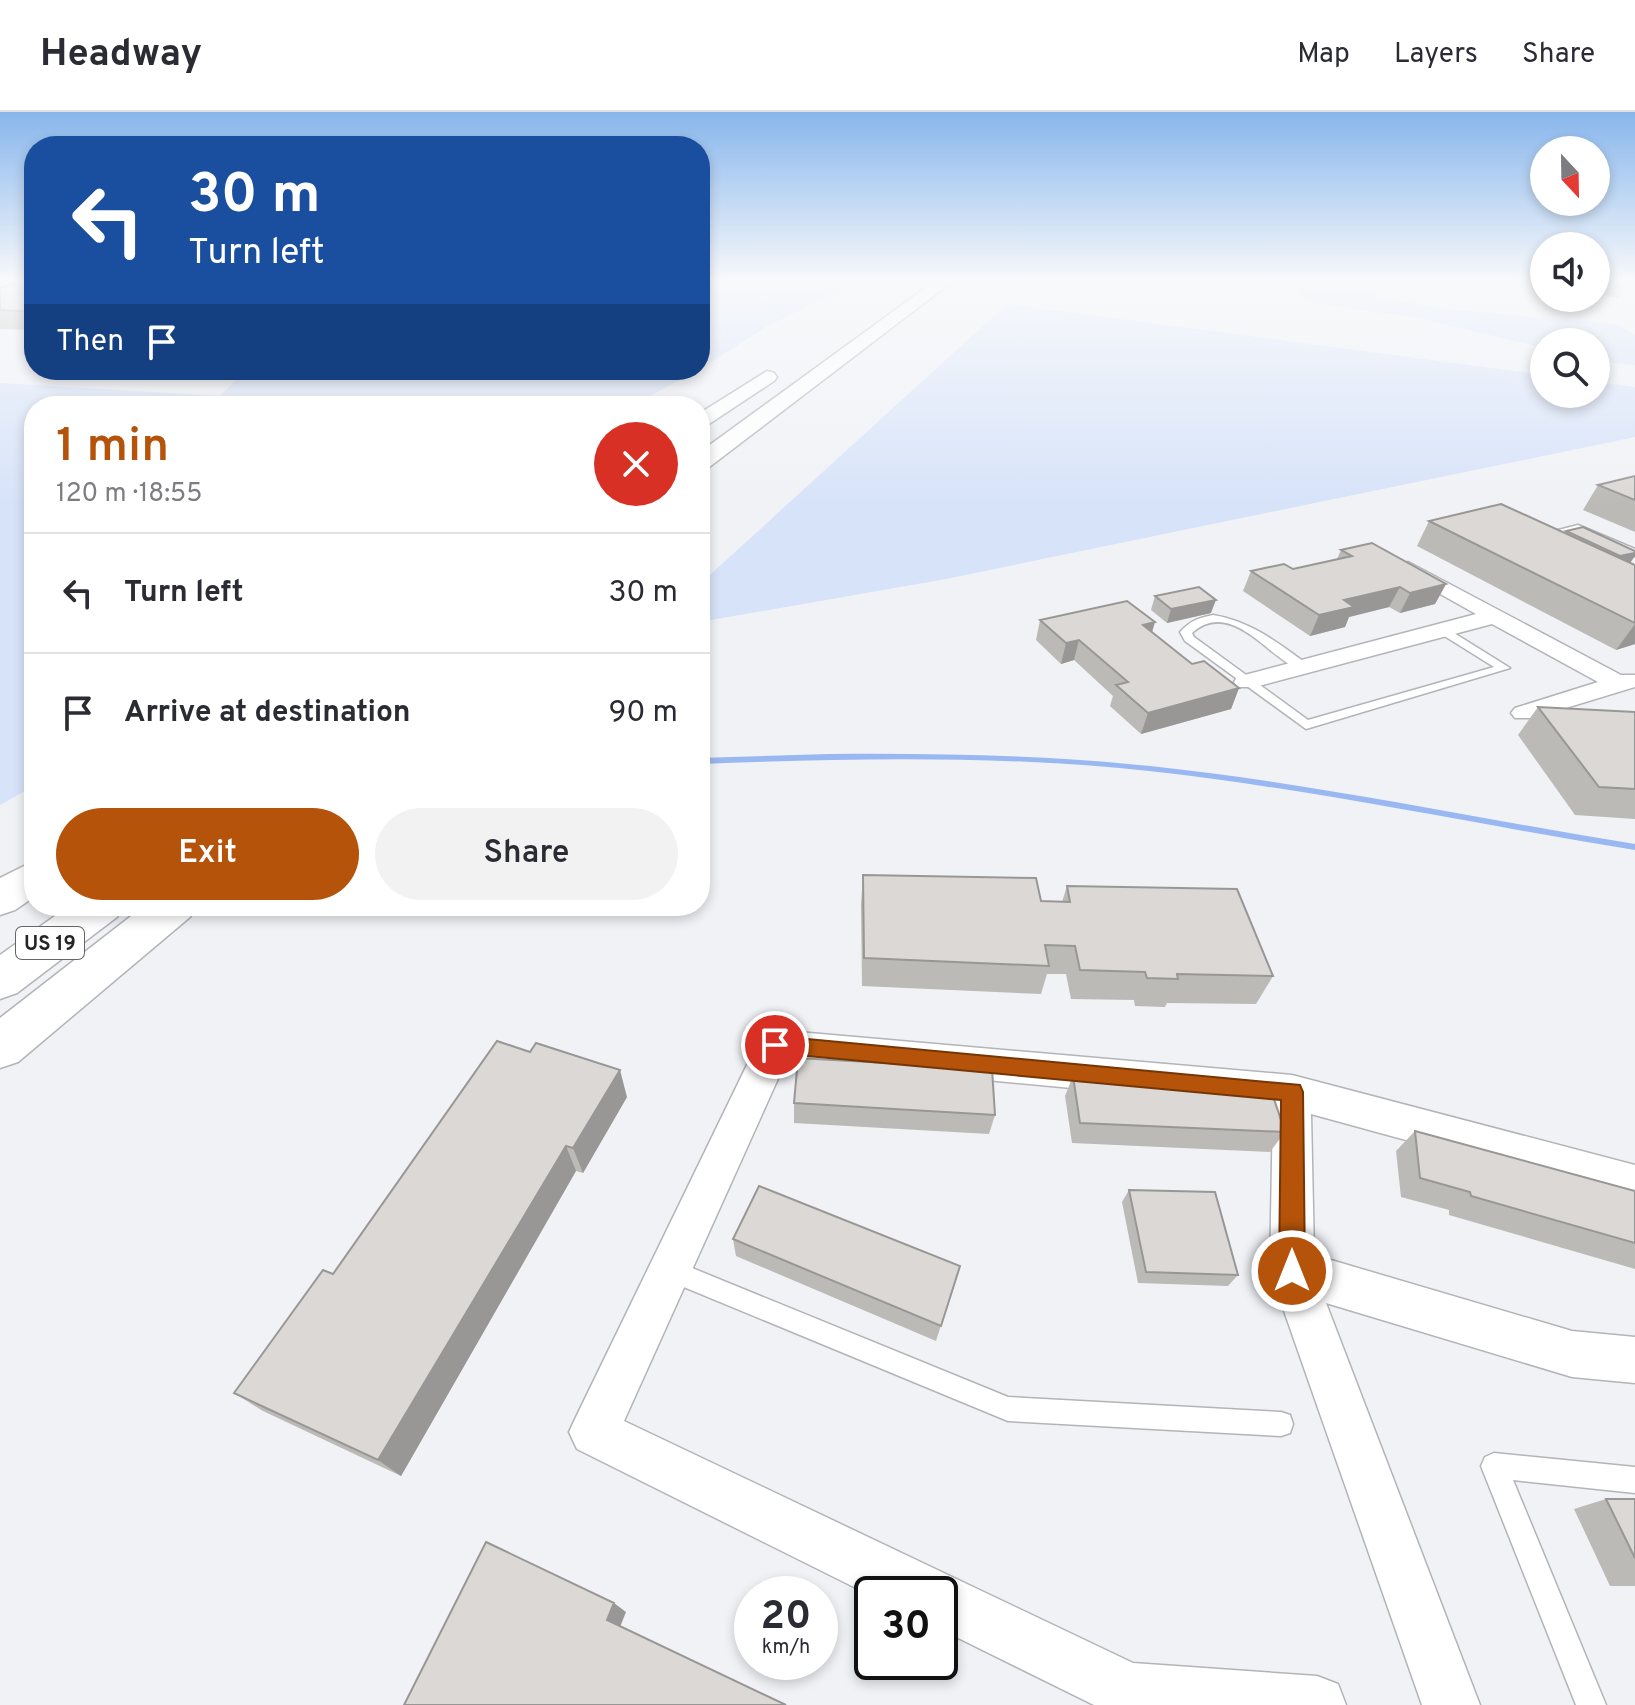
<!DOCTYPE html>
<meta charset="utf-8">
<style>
:root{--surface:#fff;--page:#f2f2f3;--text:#2b2b33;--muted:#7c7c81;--line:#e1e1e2;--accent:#b45309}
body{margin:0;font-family:Overpass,sans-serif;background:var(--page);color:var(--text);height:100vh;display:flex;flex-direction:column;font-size:30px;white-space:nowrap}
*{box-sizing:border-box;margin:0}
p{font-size:26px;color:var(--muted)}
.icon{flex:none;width:44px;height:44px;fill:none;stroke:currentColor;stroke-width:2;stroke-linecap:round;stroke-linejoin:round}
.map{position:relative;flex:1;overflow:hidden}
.sheet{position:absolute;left:24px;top:284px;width:686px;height:520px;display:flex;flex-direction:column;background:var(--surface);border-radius:32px;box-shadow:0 4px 12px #0003}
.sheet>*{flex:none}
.banner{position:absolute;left:24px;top:24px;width:686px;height:244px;border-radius:32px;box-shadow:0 4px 12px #0003;background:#1a4fa0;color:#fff;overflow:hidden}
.needle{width:52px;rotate:158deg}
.controls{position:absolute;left:1530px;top:24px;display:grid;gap:16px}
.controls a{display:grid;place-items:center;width:80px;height:80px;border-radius:50%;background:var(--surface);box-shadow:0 4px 12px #0003;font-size:40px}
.speed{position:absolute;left:734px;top:1464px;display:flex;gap:16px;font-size:40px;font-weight:700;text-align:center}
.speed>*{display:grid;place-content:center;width:104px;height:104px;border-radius:50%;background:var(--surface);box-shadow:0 4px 12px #0003;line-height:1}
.speed small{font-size:20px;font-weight:400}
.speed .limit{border:4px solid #111;border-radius:12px;background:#fff;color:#111}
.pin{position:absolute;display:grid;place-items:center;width:68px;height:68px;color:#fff;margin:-34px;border:4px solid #fff;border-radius:50%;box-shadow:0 2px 8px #0007}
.me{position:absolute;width:88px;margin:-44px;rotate:0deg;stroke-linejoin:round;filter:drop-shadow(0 0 6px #0008)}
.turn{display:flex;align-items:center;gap:28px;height:168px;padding:0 32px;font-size:36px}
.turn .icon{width:104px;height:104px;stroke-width:2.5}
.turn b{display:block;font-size:56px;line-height:68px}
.then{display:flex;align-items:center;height:76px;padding:0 32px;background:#0003;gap:16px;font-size:30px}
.round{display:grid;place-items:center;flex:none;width:84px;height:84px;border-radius:42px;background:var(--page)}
.head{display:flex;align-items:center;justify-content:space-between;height:136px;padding:0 32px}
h1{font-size:48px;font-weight:600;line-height:60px;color:var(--accent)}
.cta{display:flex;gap:16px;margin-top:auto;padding:16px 32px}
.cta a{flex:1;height:92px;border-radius:48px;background:var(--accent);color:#fff;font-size:32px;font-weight:600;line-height:92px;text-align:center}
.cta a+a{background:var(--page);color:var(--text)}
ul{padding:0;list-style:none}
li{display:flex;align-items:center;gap:24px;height:120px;padding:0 32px;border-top:2px solid var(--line)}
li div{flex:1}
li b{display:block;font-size:30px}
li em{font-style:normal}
header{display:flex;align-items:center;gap:48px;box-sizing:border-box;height:112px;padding:0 40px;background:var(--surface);border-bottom:2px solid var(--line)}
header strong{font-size:38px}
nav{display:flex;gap:44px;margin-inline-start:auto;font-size:28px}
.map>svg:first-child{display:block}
</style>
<header>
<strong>Headway</strong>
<nav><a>Map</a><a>Layers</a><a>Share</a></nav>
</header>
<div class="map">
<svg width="1635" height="1593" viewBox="0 0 1635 1593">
<rect width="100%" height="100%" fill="#f0f2f6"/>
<path fill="#d7e3f9" d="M700 169H860L766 215 700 257Z
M1306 169H1354L1381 185 1445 197 1616 212 1635 223V253L1596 249V230H1544V236L1423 207 1319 192 1298 183Z
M1007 192 1544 263V282H1596V270L1635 275V325L946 467 700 510V472Z
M245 258H698L631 294H34V674L0 693V271L220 284Z"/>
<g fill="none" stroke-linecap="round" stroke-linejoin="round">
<path fill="#99b8f1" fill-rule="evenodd" d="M829 642C936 641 1043 643 1150 654 1313 671 1473 706 1635 732V738C1473 712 1313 677 1149 659 1000 643 850 646 700 652V646Z"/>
<g stroke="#b2b4b8" stroke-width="3">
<path id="lane" d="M1578 413 1635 437V444L1577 419 1540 427 1535 424Z
M1213 503C1250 509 1277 530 1307 552V558C1277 560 1235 482 1192 521L1194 525 1308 608 1494 555 1438 520V516H1446L1510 556 1306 617 1185 529 1180 520C1190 509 1198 506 1213 503Z
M670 1147 1008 1285 1281 1300 1290 1303 1293 1312 1290 1321 1281 1324 1008 1309 662 1166 659 1158 662 1150Z
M1494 1341 1635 1355V1381L1513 1368 1606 1593H1576L1481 1354 1485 1345Z"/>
</g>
<g stroke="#b2b4b8" stroke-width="3">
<path id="street" d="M1408 450 1621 563H1635V575L1533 606H1515L1511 601 1515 596 1598 570 1492 512 1255 575H1237L1234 570 1237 565 1476 502 1401 460 1398 456Z
M775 918 1292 963 1635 1053V1091L1311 1002 1314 1143 1572 1219 1635 1225V1271L1572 1265 1326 1191 1480 1593H1422L1270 1159 1273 995 786 949 624 1309 1133 1551 1317 1564 1338 1572 1346 1593H1094L940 1517V1482L872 1484 577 1337 569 1320 577 1303 762 922Z"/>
</g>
<g stroke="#b2b4b8" stroke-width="3">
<path id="highway" d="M935 169H953L708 356 700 358V340Z
M767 259 774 261 777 265 774 269 700 318V301Z
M34 749V785L15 798 0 803V766Z
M69 794H123L117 805 17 881 0 887V843Z
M144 794H196L190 805 18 950 0 956V906Z"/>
</g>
<use href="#lane" fill="#fff" fill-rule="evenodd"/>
<use href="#street" fill="#fff" fill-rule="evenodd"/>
<use href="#highway" fill="#fff" fill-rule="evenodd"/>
</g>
<path fill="#bcbab7" d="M34 169V218L0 217V176Z
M1534 169H1544V178L1535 177Z
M1596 169H1627L1618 186 1596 183Z
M1635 364V420L1583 398 1598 373Z
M1429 409 1565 421 1566 419 1583 415 1630 451 1635 453V532L1616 538 1417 434Z
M1341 438 1446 472 1435 492 1400 501 1389 495 1349 505 1345 515 1310 524 1243 479 1251 459 1293 457 1337 447Z
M1155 484 1211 501 1167 511 1151 498Z
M1040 508 1152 521 1192 552 1239 576 1231 597 1141 622 1110 594 1113 584 1074 548 1061 552 1036 528Z
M1538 595 1635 600V707L1575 703 1518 623Z
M863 763 1041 789 1062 790 1067 774 1273 864 1256 892 1167 891 1165 895 1135 894 1134 888 1071 887 1066 862H1047L1041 882 862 874 861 792Z
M1073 964 1285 1020 1270 1040 1072 1031 1065 984Z
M627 985 583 1061 576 1059 401 1364 263 1299 234 1281Z
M794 991 995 1003 989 1022 794 1011Z
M1415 1019 1635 1079V1157L1449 1103V1098L1401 1085 1396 1039Z
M1129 1078 1238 1163 1228 1174 1138 1171 1122 1090Z
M733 1127 960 1154 936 1229 736 1144Z
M1606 1387H1635V1474H1610L1574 1397Z"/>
<path fill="#999795" d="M1635 441V444L1628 454 1611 458 1620 444Z
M1446 472 1435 492 1400 501 1410 481Z
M1400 475 1389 495 1349 505 1345 515 1310 524 1319 503 1344 488Z
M1216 488 1211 501 1167 511 1171 497Z
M1155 510 1149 531 1143 513Z
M1635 512V532L1616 538Z
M1079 528 1074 548 1061 552 1066 531Z
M1239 576 1231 597 1141 622 1148 601Z
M620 958 627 985 583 1061 573 1036Z
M566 1034 576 1059 401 1364 378 1348Z
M614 1491 626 1500 620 1515 607 1508Z"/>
<path fill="#dbd8d5" stroke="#999795" stroke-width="2" d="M23 169H34V200L0 198V176Z
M1635 364V388L1598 373Z
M1501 392 1635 453V511L1429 409Z
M1583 415 1635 439V441L1620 444 1566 419Z
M1372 431 1446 472 1410 481 1400 475 1344 488 1354 495 1319 503 1251 459 1284 452 1293 457 1352 444 1341 438Z
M1199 475 1216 488 1171 497 1155 484Z
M1127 489 1155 510 1143 513 1192 552 1204 549 1239 576 1148 601 1116 573 1128 570 1079 528 1066 531 1040 508Z
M1538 595 1635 600V677L1599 675Z
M863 763 1036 766 1041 789 1070 790 1067 774 1237 777 1273 864 1177 862 1178 867 1147 866 1145 860 1080 858 1075 834 1045 833 1049 854 864 846Z
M497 929 530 940 536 931 620 958 573 1036 566 1034 378 1348 234 1281 323 1158 333 1162Z
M798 946 992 957 995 1003 794 991Z
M1073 964 1269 972 1285 1020 1080 1011Z
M1415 1019 1635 1079V1131L1471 1084 1470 1080 1420 1066Z
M759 1074 960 1154 941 1214 733 1127Z
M1129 1078 1215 1080 1238 1163 1146 1160Z
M1606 1387H1635V1446Z
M486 1430 614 1491 607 1508 786 1593H404Z"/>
<linearGradient id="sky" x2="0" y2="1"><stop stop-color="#88b6ec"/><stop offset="0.43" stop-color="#f8f9fb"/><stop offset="1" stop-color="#f8f9fb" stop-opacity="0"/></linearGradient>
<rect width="1635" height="392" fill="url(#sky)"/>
<path fill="#b45309" stroke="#753606" stroke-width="2" d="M775 924 1300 973 1303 980 1305 1159 1301 1167 1292 1171 1283 1167 1279 1159 1281 988 775 941 765 933Z"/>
<g text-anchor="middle" stroke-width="7" stroke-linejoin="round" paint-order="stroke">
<rect fill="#fff" stroke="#666667" stroke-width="2" x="16" y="815" width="68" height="32" rx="6"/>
<g font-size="20" font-weight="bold" fill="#242526">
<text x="50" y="838">US 19</text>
</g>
</g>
</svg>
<div class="controls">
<a><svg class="needle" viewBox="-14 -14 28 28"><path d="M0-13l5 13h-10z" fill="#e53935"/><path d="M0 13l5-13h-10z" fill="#7c7c81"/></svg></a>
<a><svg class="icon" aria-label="sound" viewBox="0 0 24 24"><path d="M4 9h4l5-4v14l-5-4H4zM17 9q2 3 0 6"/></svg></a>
<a><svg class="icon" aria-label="search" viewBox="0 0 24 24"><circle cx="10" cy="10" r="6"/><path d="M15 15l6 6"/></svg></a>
</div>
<div class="speed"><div>20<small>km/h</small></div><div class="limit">30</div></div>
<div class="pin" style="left:775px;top:933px;background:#d93025"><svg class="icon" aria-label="arrive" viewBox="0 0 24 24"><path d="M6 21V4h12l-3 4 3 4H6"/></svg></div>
<svg class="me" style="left:1292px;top:1159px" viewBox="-20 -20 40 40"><circle r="17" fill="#b45309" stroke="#fff" stroke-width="3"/><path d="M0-11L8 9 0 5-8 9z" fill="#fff"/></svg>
<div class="banner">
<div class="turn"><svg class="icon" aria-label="left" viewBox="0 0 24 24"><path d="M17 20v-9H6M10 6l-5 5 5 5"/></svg><div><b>30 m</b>Turn left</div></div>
<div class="then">Then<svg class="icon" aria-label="arrive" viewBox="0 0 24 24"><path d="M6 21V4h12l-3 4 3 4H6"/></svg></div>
</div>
<section class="sheet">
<div class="head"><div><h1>1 min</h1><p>120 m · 18:55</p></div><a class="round" style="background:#d93025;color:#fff"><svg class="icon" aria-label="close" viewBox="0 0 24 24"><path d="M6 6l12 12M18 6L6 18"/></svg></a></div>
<ul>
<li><svg class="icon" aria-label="left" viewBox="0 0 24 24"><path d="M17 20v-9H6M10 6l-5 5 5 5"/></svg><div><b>Turn left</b></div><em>30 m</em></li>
<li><svg class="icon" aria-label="arrive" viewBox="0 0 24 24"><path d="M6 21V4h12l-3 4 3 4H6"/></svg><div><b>Arrive at destination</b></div><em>90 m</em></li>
</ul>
<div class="cta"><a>Exit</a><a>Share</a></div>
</section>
</div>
